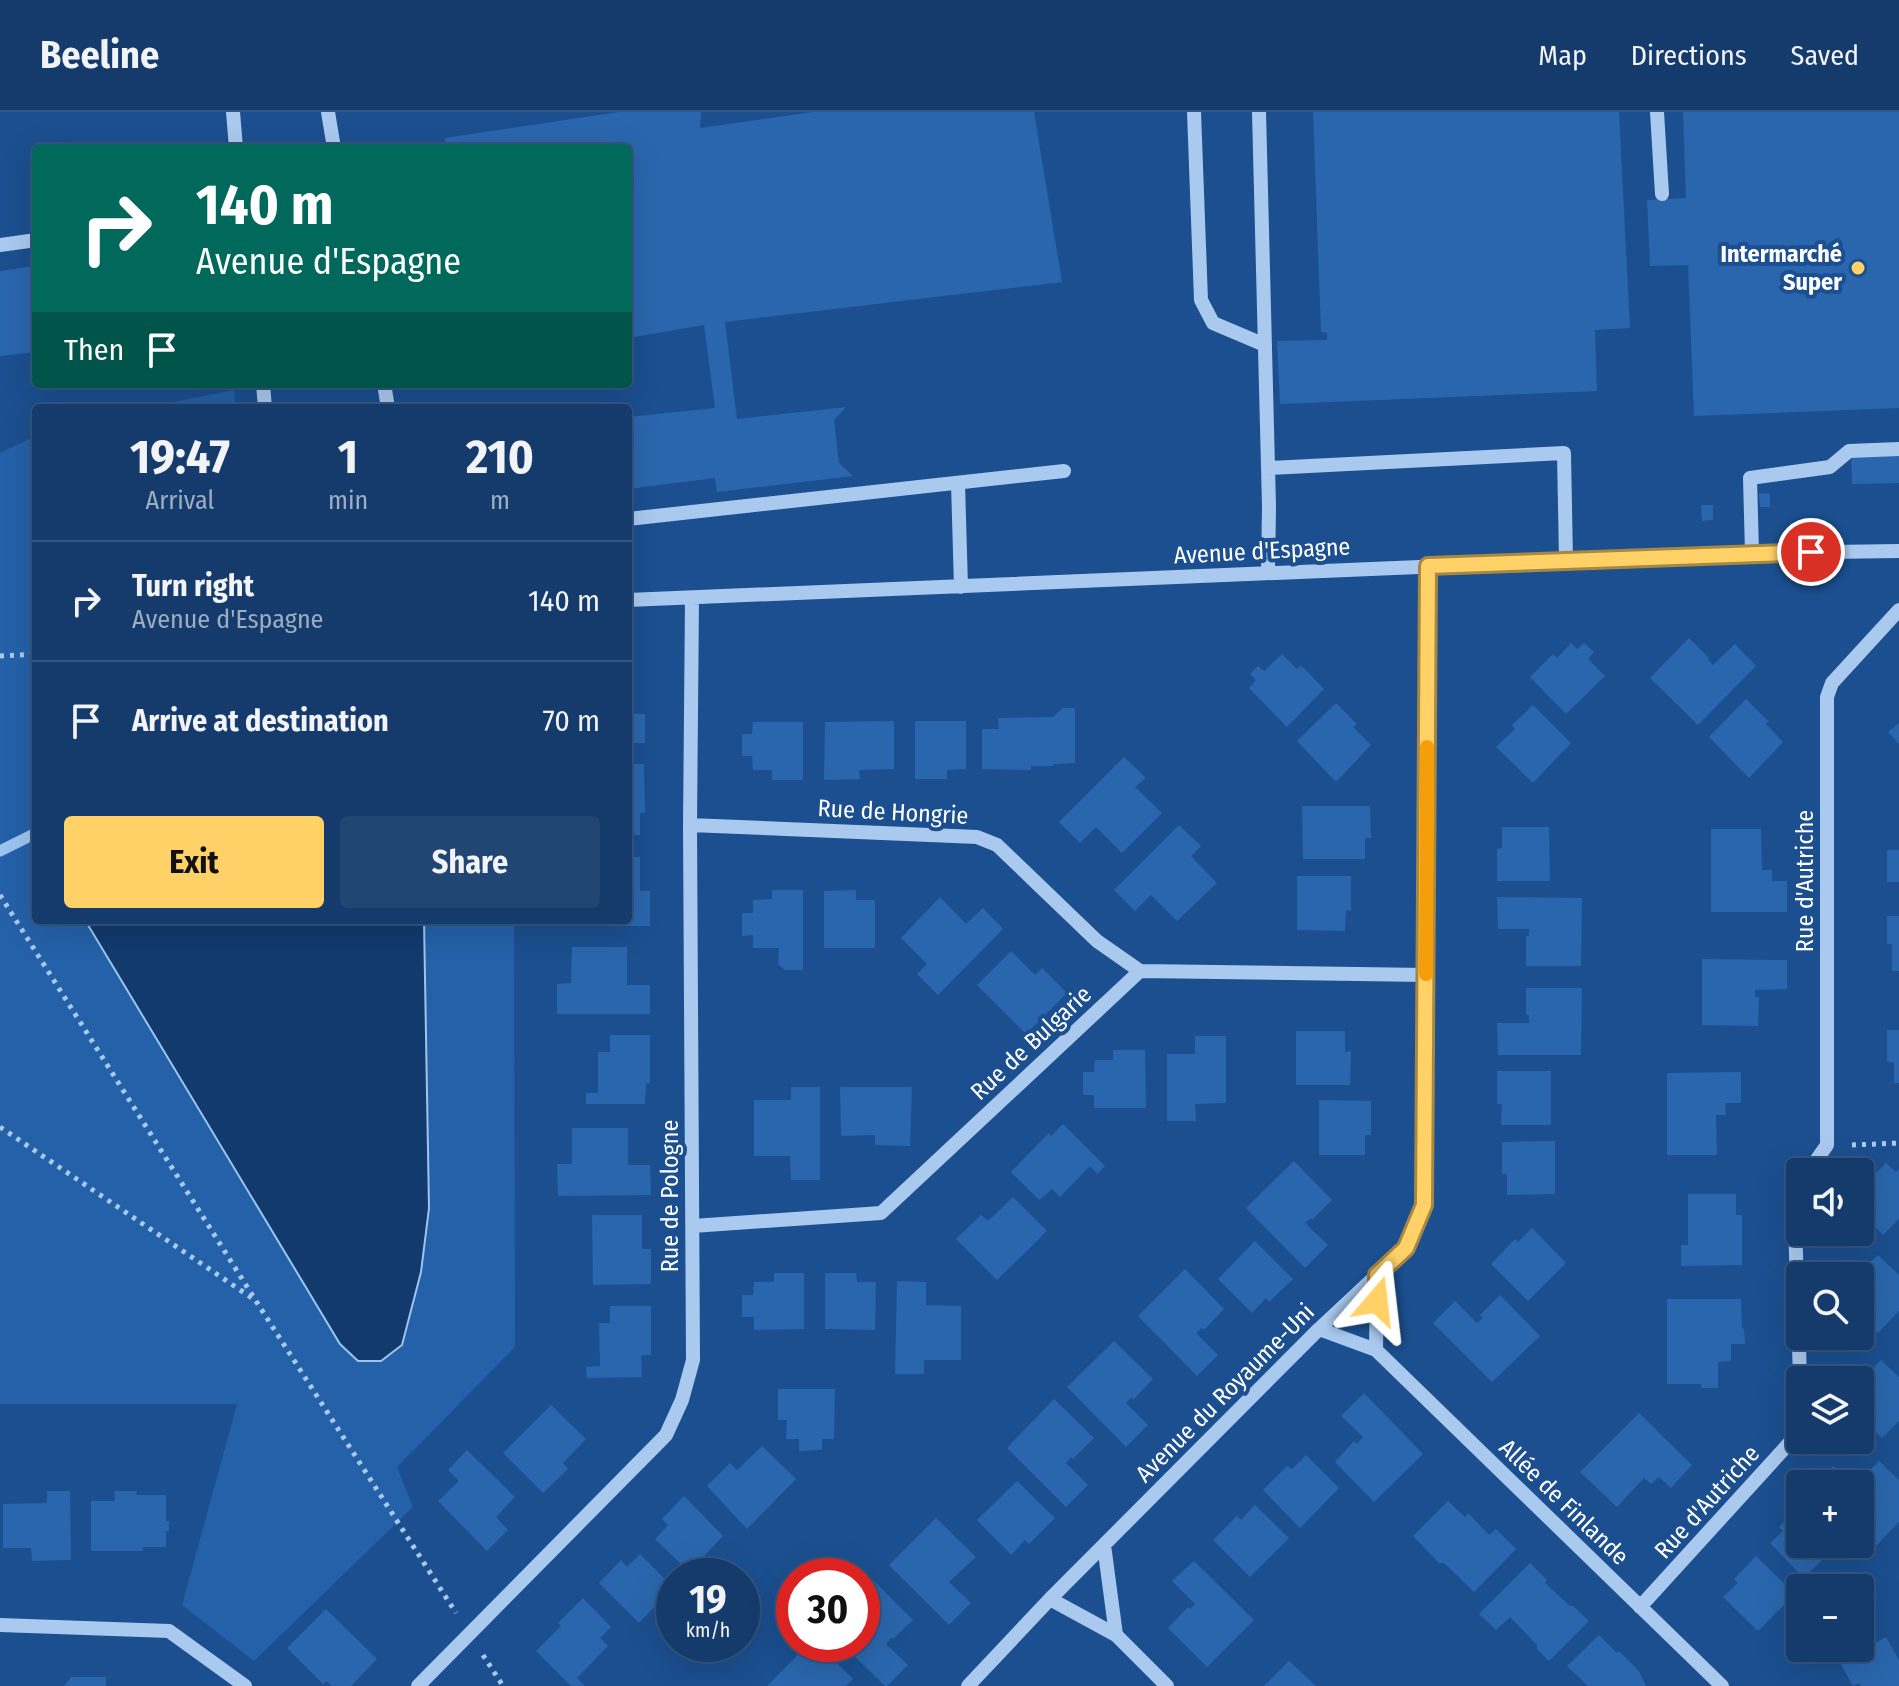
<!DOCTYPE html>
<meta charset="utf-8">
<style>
:root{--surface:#143b6b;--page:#214673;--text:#f1f3f6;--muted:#9dadc1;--line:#33557e;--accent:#ffd166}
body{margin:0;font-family:"Fira Sans Condensed",sans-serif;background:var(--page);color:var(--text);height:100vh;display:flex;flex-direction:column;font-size:30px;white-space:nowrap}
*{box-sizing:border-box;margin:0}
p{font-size:26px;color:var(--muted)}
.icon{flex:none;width:44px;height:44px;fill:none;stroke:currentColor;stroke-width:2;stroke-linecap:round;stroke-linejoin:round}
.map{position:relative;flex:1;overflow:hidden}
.side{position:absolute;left:32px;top:292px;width:600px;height:520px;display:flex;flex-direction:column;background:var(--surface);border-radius:8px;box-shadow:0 8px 32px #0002,0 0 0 2px var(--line)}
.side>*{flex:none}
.hud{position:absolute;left:32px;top:32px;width:600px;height:244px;border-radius:8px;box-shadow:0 8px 32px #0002,0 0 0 2px var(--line);background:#00695c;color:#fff;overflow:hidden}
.fabs{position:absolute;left:1786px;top:1046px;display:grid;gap:16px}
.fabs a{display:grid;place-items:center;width:88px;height:88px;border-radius:8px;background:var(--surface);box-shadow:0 8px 32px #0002,0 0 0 2px var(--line);font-size:40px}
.speed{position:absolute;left:656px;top:1446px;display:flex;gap:16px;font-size:40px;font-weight:700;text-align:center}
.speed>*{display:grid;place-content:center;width:104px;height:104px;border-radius:50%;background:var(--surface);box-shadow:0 8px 32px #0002,0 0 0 2px var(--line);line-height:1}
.speed small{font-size:20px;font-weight:400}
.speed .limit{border:12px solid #d22;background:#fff;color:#111}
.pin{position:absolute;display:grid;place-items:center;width:68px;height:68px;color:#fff;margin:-34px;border:4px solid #fff;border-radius:50%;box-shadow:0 2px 8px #0007}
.me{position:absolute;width:88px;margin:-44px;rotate:17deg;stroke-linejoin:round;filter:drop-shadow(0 0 6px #0008)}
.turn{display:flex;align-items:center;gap:28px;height:168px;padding:0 32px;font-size:36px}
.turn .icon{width:104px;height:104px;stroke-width:2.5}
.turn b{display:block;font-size:56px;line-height:68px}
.then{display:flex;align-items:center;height:76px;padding:0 32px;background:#0003;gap:16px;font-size:30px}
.eta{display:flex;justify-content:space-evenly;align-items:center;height:136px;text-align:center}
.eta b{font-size:48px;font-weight:700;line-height:56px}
.primary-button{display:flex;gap:16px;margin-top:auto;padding:16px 32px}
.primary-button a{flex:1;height:92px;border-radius:8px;background:var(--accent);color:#111;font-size:32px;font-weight:700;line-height:92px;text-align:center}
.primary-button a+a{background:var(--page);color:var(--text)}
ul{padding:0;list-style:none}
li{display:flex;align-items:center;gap:24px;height:120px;padding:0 32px;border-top:2px solid var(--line)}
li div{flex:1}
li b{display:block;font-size:30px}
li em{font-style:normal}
header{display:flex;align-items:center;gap:48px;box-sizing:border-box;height:112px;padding:0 40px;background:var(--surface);border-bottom:2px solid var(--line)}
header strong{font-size:38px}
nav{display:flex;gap:44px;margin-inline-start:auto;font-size:28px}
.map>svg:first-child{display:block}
</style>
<header>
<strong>Beeline</strong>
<nav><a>Map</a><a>Directions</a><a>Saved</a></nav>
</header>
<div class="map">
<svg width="1899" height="1574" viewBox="0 0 1899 1574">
<rect width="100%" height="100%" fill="#1b4f8f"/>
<path fill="#2461a8" d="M234 278 236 296H143Z
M36 324V808H514L515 1235 397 1355 413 1395 254 1549 182 1493 237 1292H0V341Z"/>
<path fill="#123a6d" stroke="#9cc4f0" stroke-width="2" d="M85 808H424L429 1096 421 1160 402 1233 381 1249H358L340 1232Z"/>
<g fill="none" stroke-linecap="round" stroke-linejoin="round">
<path stroke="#9cc4f0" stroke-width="11" d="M0 739 36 721"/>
</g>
<path fill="#2a66ad" d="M619 0H701L700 16 813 0H1034L1062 170 725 210 737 307 846 295 834 308 839 351 853 364 717 380 715 366 628 377V305L715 296 704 213 628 226V36H445V26Z
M1313 0H1619L1630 216 1595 218 1597 279 1280 292 1277 229 1327 228V221L1321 220Z
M1683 0H1899V296L1694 304 1688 153 1650 154 1647 88 1686 86Z
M36 154V240L0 244V159Z
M1899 337V371L1852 372 1851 338Z
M1759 381 1770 382V395H1760Z
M1701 393H1713V408L1702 409Z
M1689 526 1709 546 1708 548 1713 553 1735 532 1756 554 1698 613 1650 566Z
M1571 531 1577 537 1584 531 1594 540 1588 547 1605 564 1566 602 1530 565 1553 542 1557 546Z
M1282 542 1297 557 1301 553 1324 577 1287 615 1249 576 1256 568 1250 562 1258 554 1264 559Z
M1746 587 1768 609 1766 612 1783 630 1749 666 1709 625Z
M1336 591 1357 612 1353 615 1371 633 1336 670 1297 629Z
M1533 593 1571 631 1533 671 1496 635 1515 617 1512 613Z
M1063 596H1075V651L1053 652V654H1031V658L982 657V617H999L998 606 1053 605Z
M628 601 645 602V631H628Z
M894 609V657L859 658 860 667 824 668 825 610Z
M915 609H966V657L947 658V667H915Z
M753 610H803V668H772V658H753L752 644H742V622H752Z
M1899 611V632L1888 620Z
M1124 645 1146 666 1135 675 1162 701 1122 741 1096 715 1080 731 1059 710Z
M628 652H644L645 701H640V723H628Z
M1302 694H1370L1371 726H1365V747H1303Z
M1179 713 1201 734 1191 744 1217 771 1177 809 1151 783 1135 799 1114 778Z
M1502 715H1549L1550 769H1497V737L1502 736Z
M1711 717H1761L1762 758H1772V769H1787V800H1711Z
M1887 738H1899V770H1887Z
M628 745H640V779H650V814H593V808H628Z
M1297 764H1351V799L1346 798 1345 819 1297 818Z
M772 778H803V858H785L778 852 779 836H753V823L742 824V801H753V788L772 787Z
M856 778V788H875V836H824V779Z
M940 785 966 812 983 796 1003 817 938 883 917 862 927 852 901 826Z
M1497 785 1582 786 1581 854H1526V824H1529V817H1498Z
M1887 804H1899V859H1892V832H1887Z
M572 835H627V873H650V902H557V872L571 871Z
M1011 839 1035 863 1042 856 1067 881 1026 922 977 873Z
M1702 847 1787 848V877L1755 878V885H1759L1758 914 1702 913Z
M1526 876H1582L1581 943H1498L1497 911H1529V903H1526Z
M1887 918H1899V971H1894V950H1887Z
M1296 919H1345V940L1351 939 1350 973H1296Z
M610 923H650V972L646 971 645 992H586V981H598V940H610Z
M1195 924H1226V991L1195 992 1196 1009H1167V942H1195Z
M1113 938H1145L1146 996H1094V983H1083V960H1094L1095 948H1113Z
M1497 959H1551V1013H1501L1502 992H1497Z
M1741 960V991H1725L1726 1003H1716L1717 1043H1667V961Z
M791 975H820V1068H791L790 1044H754V988H791Z
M840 975H912L910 1034 875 1033V1023L841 1024Z
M1319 988 1371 989V1023H1365V1043H1319Z
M1063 1012 1105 1054 1097 1062 1090 1054 1060 1085 1052 1077 1039 1088 1011 1060 1049 1021 1051 1024Z
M572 1016H628V1053H650L651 1083 558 1084 557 1052H572Z
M1555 1029V1082L1507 1083V1062H1502V1030Z
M1294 1049 1332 1088 1312 1108 1311 1106 1305 1111 1328 1133 1305 1156 1246 1096Z
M1886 1051 1896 1060 1899 1057V1107L1883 1123 1860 1101V1070L1868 1062 1872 1065Z
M1688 1082H1736V1103H1742V1153L1681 1154V1133H1688Z
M1013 1085 1047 1119 997 1168 956 1127 981 1103 988 1109Z
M592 1103H642V1137H651V1172L593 1173Z
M1532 1116 1566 1151 1528 1189 1491 1152 1515 1127 1518 1130Z
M1255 1129 1293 1167 1269 1190 1266 1186 1252 1201 1218 1167Z
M1878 1143 1899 1163V1199L1878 1221 1860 1203V1168L1862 1166 1857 1164Z
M1185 1157 1224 1197 1204 1218 1202 1216 1196 1221 1218 1243 1197 1264 1138 1204Z
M774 1161H804V1217L754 1218V1205H742V1183H753L754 1170H774Z
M825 1161H856L857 1170H876L875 1218 825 1217Z
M897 1169 926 1170V1193L961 1194V1248H924V1262H895Z
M1500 1183 1540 1224 1492 1270 1433 1211 1455 1189 1477 1211 1483 1206 1480 1203Z
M1667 1187H1741L1742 1217 1744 1216 1745 1232H1731V1249L1718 1250V1276H1701V1272H1667Z
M610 1194H651V1243H641L642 1265 587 1266 586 1255 600 1254 599 1211H610Z
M1114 1229 1153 1267 1133 1288 1132 1285 1126 1291 1148 1313 1126 1335 1067 1275Z
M1881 1248 1899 1265V1309L1882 1326 1860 1305V1276L1865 1271 1861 1268Z
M778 1277H835L834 1327H822V1338L799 1339V1327H786L787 1308H778Z
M1364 1281 1423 1342 1374 1390 1335 1350 1354 1329 1357 1332 1363 1325 1341 1304Z
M1054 1287 1094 1326 1073 1347 1071 1345 1066 1351 1088 1373 1066 1395 1007 1336Z
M551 1293 586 1327 563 1351 568 1357 543 1381 503 1341Z
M1639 1301 1692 1353 1671 1376 1659 1365 1651 1372 1644 1366 1617 1395 1580 1360Z
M762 1334 796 1367 747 1417 707 1374 730 1351 737 1358Z
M467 1338 515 1385 496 1405 508 1418 487 1439 438 1389 459 1369 448 1358Z
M1306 1343 1339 1376 1300 1416 1263 1378 1287 1354 1292 1357Z
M1879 1349 1899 1368V1410L1874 1436 1860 1421 1861 1371 1860 1369Z
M1833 1354 1852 1372H1816Z
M1017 1369 1055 1406 1029 1432 1025 1428 1011 1443 977 1408Z
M47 1379H70L71 1448 32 1449 31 1436H3V1392L47 1391Z
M114 1379H137L136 1383H166V1409H169V1419H166V1435H143V1439H91V1389H115Z
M684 1384 723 1424 689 1460 655 1427 668 1413 662 1407Z
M1448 1389 1465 1405 1468 1401 1489 1423 1496 1417 1516 1437 1474 1480 1444 1451H1439L1413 1424Z
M1255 1393 1289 1426 1250 1465 1213 1428 1237 1404 1241 1408Z
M1800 1395V1432H1838L1804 1466 1770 1431 1783 1419 1779 1415Z
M936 1406 976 1445 949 1470 971 1491 949 1513 889 1453Z
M640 1442 673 1475 639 1511 599 1471 621 1448 627 1455Z
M1756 1444 1795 1482 1758 1519 1723 1485 1738 1471 1734 1467Z
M1194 1449 1254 1508 1207 1555 1168 1516 1188 1495 1190 1497 1195 1492 1172 1469Z
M1530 1451 1547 1468 1545 1471 1570 1494H1573L1589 1509 1549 1549 1537 1537V1533L1510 1505 1496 1518 1479 1502Z
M873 1468 913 1508 893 1527 891 1526 886 1532 908 1553 887 1574H885L842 1532H862V1479Z
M583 1486 611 1515 600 1526 608 1534 577 1566 585 1574H571L536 1539 561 1514 558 1511Z
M326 1497 377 1547 351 1574H332L327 1569 323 1572 287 1536Z
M1599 1523 1617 1541 1619 1539 1639 1559 1646 1574H1588L1567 1554Z
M1886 1525 1899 1548V1574H1861L1859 1571 1853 1574 1840 1551Z
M809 1532H817L853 1567 846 1574H767Z
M1289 1549 1316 1574H1264Z
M71 1565H106V1574H64Z"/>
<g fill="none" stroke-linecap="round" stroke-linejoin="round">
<path stroke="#a9c9ee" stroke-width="5" stroke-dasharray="4 6" stroke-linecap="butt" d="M0 544 36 542
M0 783 256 1189 456 1501
M0 1015 252 1186
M1852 1033 1899 1031
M483 1543 503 1574"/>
<path stroke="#a9c9ee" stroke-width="14" d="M233 0 236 36
M328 0 334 36
M1194 0 1201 188 1213 211 1265 233
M1259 0 1269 394 1268 461
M1657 0 1662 82
M0 133 36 128
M263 272 265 296
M384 272 388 296
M1268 356 1564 341 1566 448
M958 371 961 475
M628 407 1064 359
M1752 441 1750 366 1830 355 1849 339 1899 337
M628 488 1752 441 1899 439
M690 713 977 725 997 733 1097 829 1140 859
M1808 1060 1827 1033V585L1832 571 1899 498
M693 1114 881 1101 1140 859 1426 863
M1319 1217 1376 1238 1722 1574
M1376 1238 1377 1163
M1104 1433 1116 1523
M1050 1487 1116 1523 1167 1574
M1640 1495 1793 1327 1800 1265 1794 1080 1800 1071
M0 1513 169 1519 245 1574
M418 1574 666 1323 682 1288 693 1248 690 713 692 487
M968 1574 1050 1487 1319 1217 1406 1136 1424 1093 1428 454"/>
</g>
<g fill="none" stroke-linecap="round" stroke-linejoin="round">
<g stroke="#a68842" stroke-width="20">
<path id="route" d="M1377 1189V1163L1406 1136 1424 1093 1428 454 1811 440"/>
</g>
<use href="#route" stroke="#ffd166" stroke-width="14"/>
<path stroke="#f59e0b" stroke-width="14" d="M1426 862 1427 635"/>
</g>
<circle fill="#ffd166" stroke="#1b4f8f" stroke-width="3" cx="1858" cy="156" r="8"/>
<g text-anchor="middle" stroke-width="8" stroke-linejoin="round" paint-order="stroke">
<g font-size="24" font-weight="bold" fill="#fff" stroke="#1b4f8f" text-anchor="end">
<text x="1842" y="150">Intermarché<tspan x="1842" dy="28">Super</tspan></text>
</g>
<g font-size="24" fill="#fff" stroke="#1b4f8f">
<text transform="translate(1262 439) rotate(-3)" y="8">Avenue d'Espagne</text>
<text transform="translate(893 700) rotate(3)" y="8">Rue de Hongrie</text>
<text transform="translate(1805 769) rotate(-90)" y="8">Rue d'Autriche</text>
<text transform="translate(1031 931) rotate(-43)" y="8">Rue de Bulgarie</text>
<text transform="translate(670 1084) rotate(-90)" y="8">Rue de Pologne</text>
<text transform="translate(1225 1281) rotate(-45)" y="8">Avenue du Royaume-Uni</text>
<text transform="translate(1564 1390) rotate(44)" y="8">Allée de Finlande</text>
<text transform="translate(1707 1390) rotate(-48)" y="8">Rue d'Autriche</text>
</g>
</g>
</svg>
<div class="fabs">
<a><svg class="icon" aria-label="sound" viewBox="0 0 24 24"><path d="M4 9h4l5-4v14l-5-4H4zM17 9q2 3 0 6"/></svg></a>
<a><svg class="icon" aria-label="search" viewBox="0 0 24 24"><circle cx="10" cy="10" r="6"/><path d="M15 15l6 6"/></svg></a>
<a><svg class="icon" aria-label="layers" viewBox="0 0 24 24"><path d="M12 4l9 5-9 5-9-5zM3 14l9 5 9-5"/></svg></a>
<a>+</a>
<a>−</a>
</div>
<div class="speed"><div>19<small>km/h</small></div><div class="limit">30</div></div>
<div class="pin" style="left:1811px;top:440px;background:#d93025"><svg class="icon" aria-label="arrive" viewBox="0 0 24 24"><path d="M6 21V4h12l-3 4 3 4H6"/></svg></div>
<svg class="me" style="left:1377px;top:1189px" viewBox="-20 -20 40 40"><path d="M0-17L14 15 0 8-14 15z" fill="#ffd166" stroke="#fff" stroke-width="4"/></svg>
<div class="hud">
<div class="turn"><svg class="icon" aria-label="right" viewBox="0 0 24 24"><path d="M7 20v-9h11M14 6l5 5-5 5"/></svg><div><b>140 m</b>Avenue d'Espagne</div></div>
<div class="then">Then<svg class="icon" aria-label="arrive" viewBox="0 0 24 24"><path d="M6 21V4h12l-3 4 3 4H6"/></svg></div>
</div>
<section class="side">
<div class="eta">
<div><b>19:47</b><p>Arrival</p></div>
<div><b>1</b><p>min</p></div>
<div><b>210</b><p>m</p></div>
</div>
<ul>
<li><svg class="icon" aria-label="right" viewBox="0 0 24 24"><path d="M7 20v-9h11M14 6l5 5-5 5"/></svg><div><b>Turn right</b><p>Avenue d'Espagne</p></div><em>140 m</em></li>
<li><svg class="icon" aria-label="arrive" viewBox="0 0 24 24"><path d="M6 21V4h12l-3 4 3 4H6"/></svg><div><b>Arrive at destination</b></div><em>70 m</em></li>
</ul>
<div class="primary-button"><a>Exit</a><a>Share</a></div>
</section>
</div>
